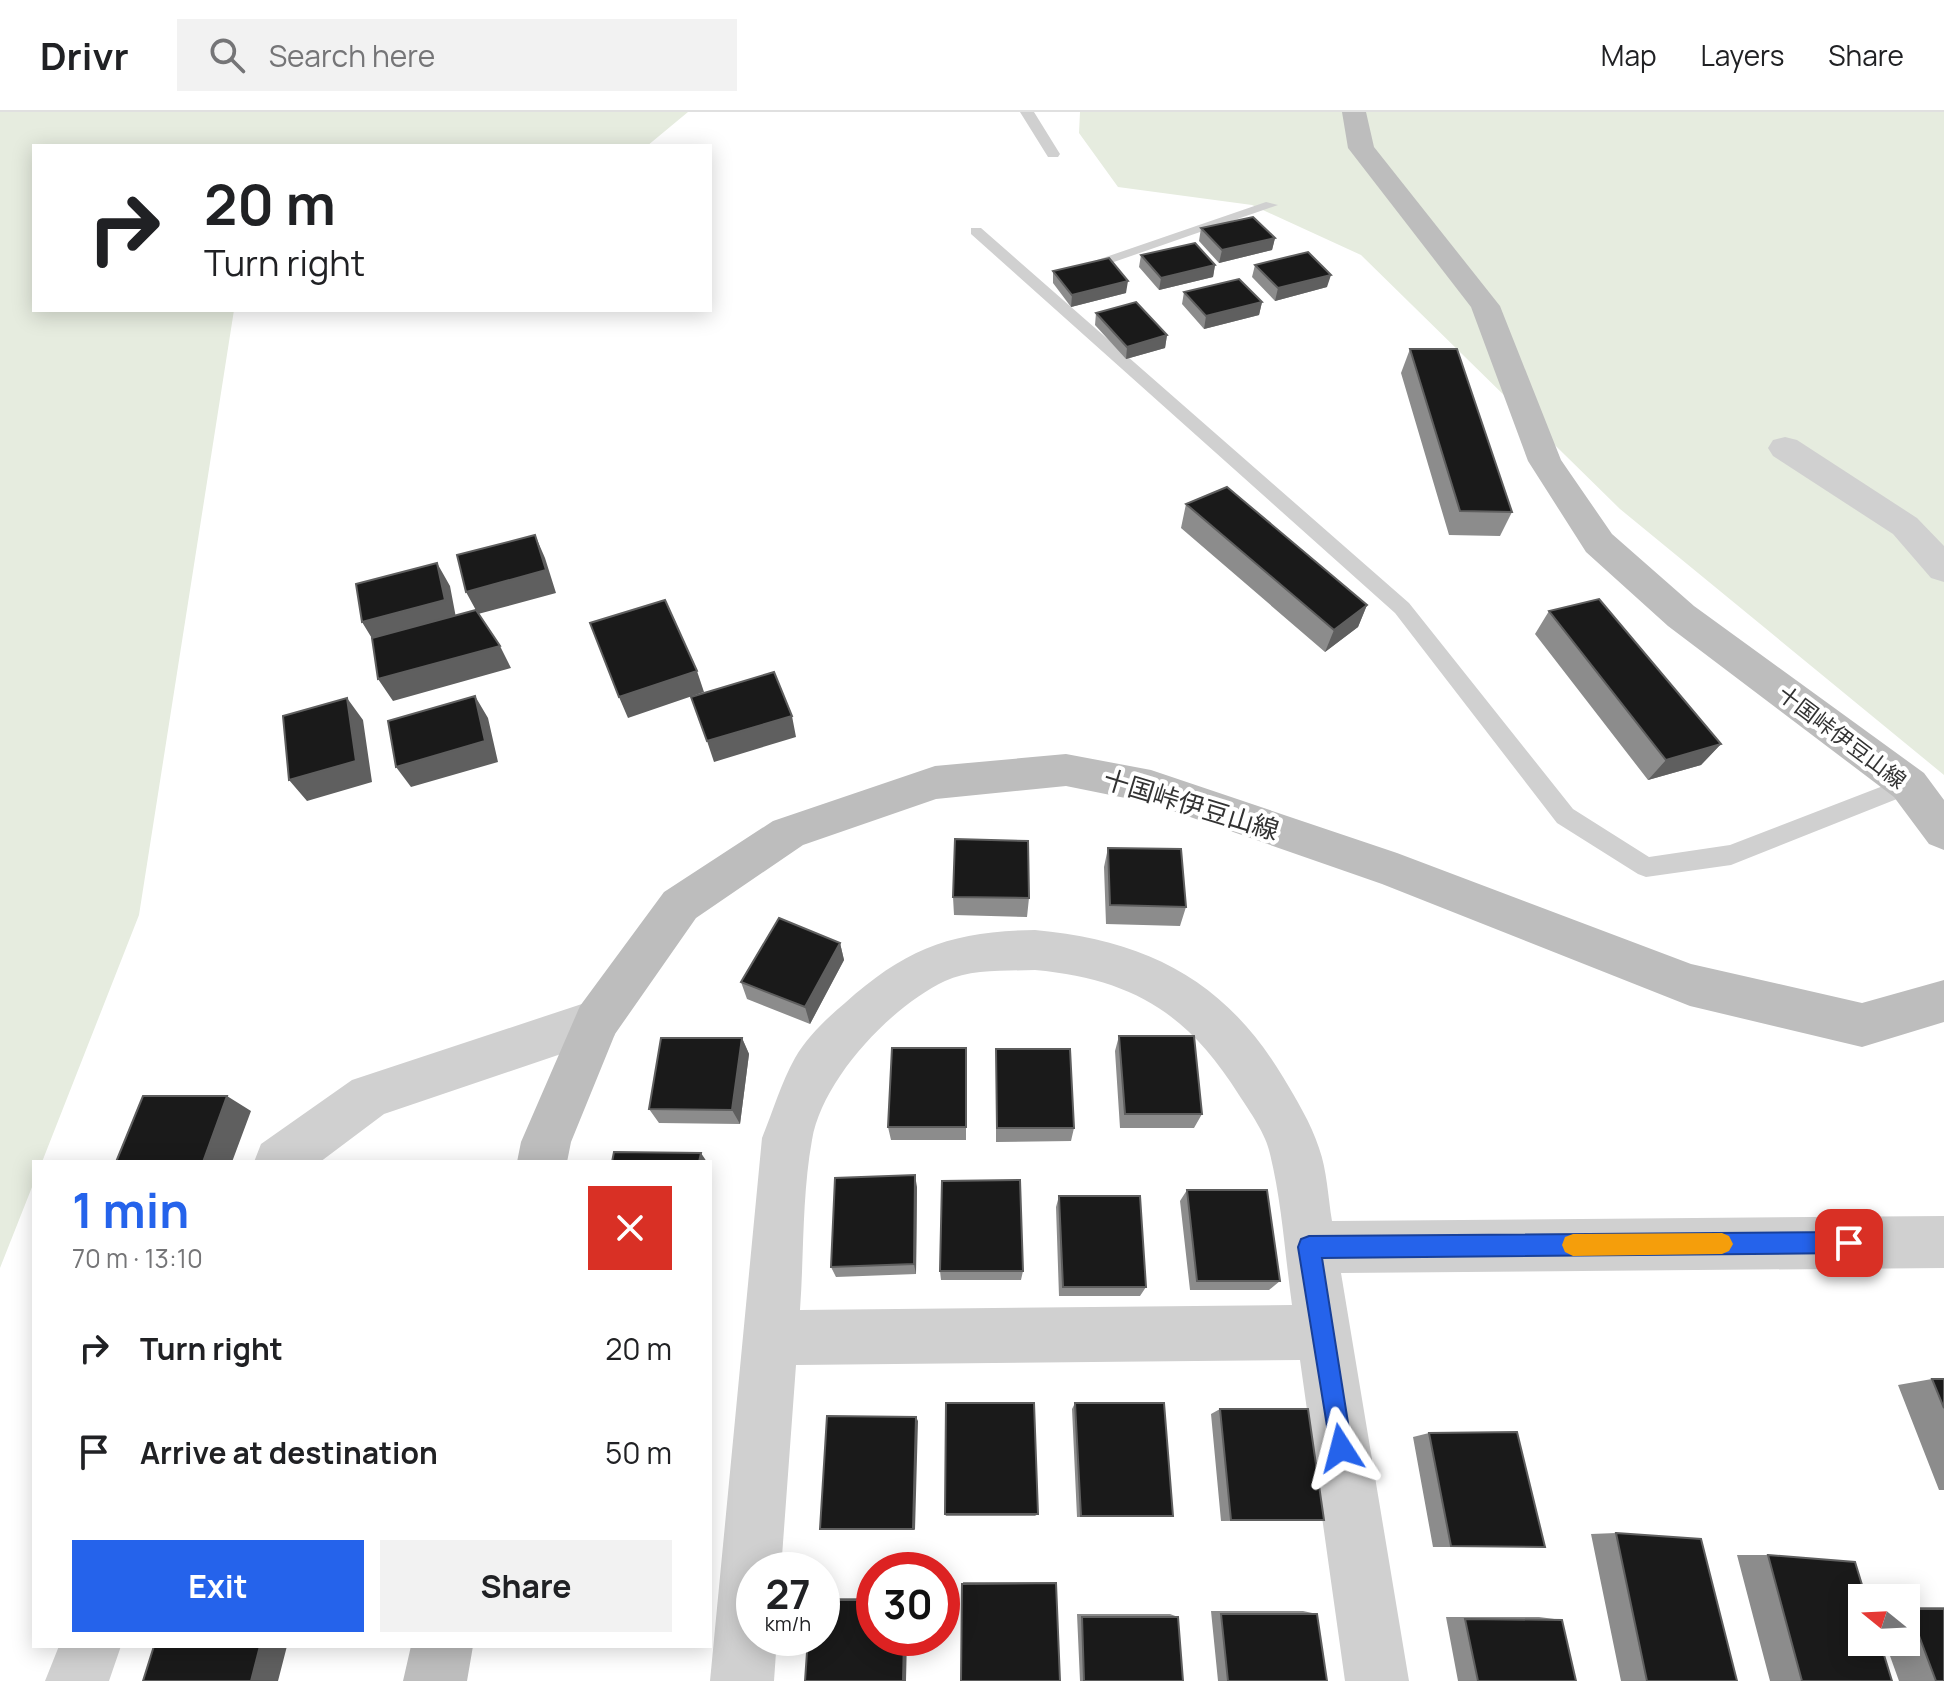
<!DOCTYPE html>
<meta charset="utf-8">
<style>
:root{--surface:#fff;--page:#f2f2f2;--text:#202124;--muted:#757577;--line:#e0e0e0;--accent:#2563eb}
body{margin:0;font-family:Manrope,"Noto Sans JP",sans-serif;background:var(--page);color:var(--text);height:100vh;display:flex;flex-direction:column;font-size:30px;white-space:nowrap}
*{box-sizing:border-box;margin:0}
p{font-size:26px;color:var(--muted)}
.icon{flex:none;width:44px;height:44px;fill:none;stroke:currentColor;stroke-width:2;stroke-linecap:round;stroke-linejoin:round}
.map{position:relative;flex:1;overflow:hidden}
.details{position:absolute;left:32px;top:1048px;width:680px;height:488px;display:flex;flex-direction:column;background:var(--surface);border-radius:0px;box-shadow:0 4px 20px #0003}
.details>*{flex:none}
.banner{position:absolute;left:32px;top:32px;width:680px;height:168px;border-radius:0px;box-shadow:0 4px 20px #0003;background:#fff;color:var(--text);overflow:hidden}
.needle{width:52px;rotate:288deg}
.tools{position:absolute;left:1848px;top:1472px;display:grid;gap:16px}
.tools a{display:grid;place-items:center;width:72px;height:72px;border-radius:0px;background:var(--surface);box-shadow:0 4px 20px #0003;font-size:40px}
.speed{position:absolute;left:736px;top:1440px;display:flex;gap:16px;font-size:40px;font-weight:700;text-align:center}
.speed>*{display:grid;place-content:center;width:104px;height:104px;border-radius:50%;background:var(--surface);box-shadow:0 4px 20px #0003;line-height:1}
.speed small{font-size:20px;font-weight:400}
.speed .limit{border:12px solid #d22;background:#fff;color:#111}
.pin{position:absolute;display:grid;place-items:center;width:68px;height:68px;color:#fff;margin:-34px;border-radius:16px;box-shadow:0 4px 12px #0006}
.me{position:absolute;width:88px;margin:-44px;rotate:351deg;stroke-linejoin:round;filter:drop-shadow(0 0 6px #0008)}
.turn{display:flex;align-items:center;gap:28px;height:168px;padding:0 40px;font-size:36px}
.turn .icon{width:104px;height:104px;stroke-width:2.5}
.turn b{display:block;font-size:56px;line-height:68px}
.round{display:grid;place-items:center;flex:none;width:84px;height:84px;border-radius:0px;background:var(--page)}
.headline{display:flex;align-items:center;justify-content:space-between;height:136px;padding:0 40px}
h1{font-size:48px;font-weight:700;line-height:60px;color:var(--accent)}
.action{display:flex;gap:16px;margin-top:auto;padding:16px 40px}
.action a{flex:1;height:92px;border-radius:0px;background:var(--accent);color:#fff;font-size:32px;font-weight:700;line-height:92px;text-align:center}
.action a+a{background:var(--page);color:var(--text)}
ul{padding:0;list-style:none}
li{display:flex;align-items:center;gap:24px;height:104px;padding:0 40px}
li div{flex:1}
li b{display:block;font-size:30px}
li em{font-style:normal}
header{display:flex;align-items:center;gap:48px;box-sizing:border-box;height:112px;padding:0 40px;background:var(--surface);border-bottom:2px solid var(--line)}
header strong{font-size:38px}
nav{display:flex;gap:44px;margin-inline-start:auto;font-size:28px}
.search{width:560px;height:72px;background:var(--page);display:flex;align-items:center;gap:20px;box-sizing:border-box;padding:0 28px;border-radius:0px;color:var(--muted);font-size:30px}
.map>svg:first-child{display:block}
</style>
<header>
<strong>Drivr</strong>
<div class="search"><svg class="icon" aria-label="search" viewBox="0 0 24 24"><circle cx="10" cy="10" r="6"/><path d="M15 15l6 6"/></svg>Search here</div>
<nav><a>Map</a><a>Layers</a><a>Share</a></nav>
</header>
<div class="map">
<svg width="1944" height="1569" viewBox="0 0 1944 1569">
<rect width="100%" height="100%" fill="#fff"/>
<path fill="#e6ecdf" d="M0 0H688L647 34H34V198H234L139 803 42 1050H34V1070L0 1156Z
M1080 0H1944V663L1620 397 1361 143 1252 93 1118 75 1079 21Z"/>
<g fill="none" stroke-linecap="round" stroke-linejoin="round">
<path fill="#d0d0d0" fill-rule="evenodd" d="M1020 0H1034L1060 42 1058 45H1048Z
M1266 90 1278 93 1085 160 1071 157Z
M971 116H981L1409 491 1573 697 1649 745 1730 733 1909 664 1917 667 1920 673 1917 679 1731 753 1646 765 1638 762 1557 711 1395 501 971 122Z"/>
<path fill="#d0d0d0" fill-rule="evenodd" d="M1785 325 1797 328 1917 406 1944 434V470L1931 466 1893 422 1773 344 1768 336 1773 328Z
M1035 818C1146 828 1225 868 1283 965 1296 987 1311 1011 1319 1036 1327 1058 1328 1085 1332 1109L1944 1104V1156L1341 1161 1409 1569H1345L1300 1248 796 1253 781 1458H754V1526H777L774 1569H710L762 1026C773 999 781 971 795 946 807 925 826 907 845 891 906 836 953 819 1035 818ZM1035 858C1131 867 1187 900 1239 983 1250 1000 1266 1022 1270 1042 1282 1091 1285 1143 1292 1193L800 1198C804 1143 802 1083 812 1028 822 968 890 895 945 869 971 857 1007 859 1035 858Z
M597 887 614 894 621 909 614 924 384 1002 320 1050H254L261 1032 352 968Z
M59 1534H121L109 1569H45Z"/>
<path fill="#bdbdbd" fill-rule="evenodd" d="M1342 0H1366L1374 35 1500 194 1561 348 1612 422 1694 494 1924 661 1944 688V738L1929 732 1894 685 1668 514 1586 440 1528 349 1471 195 1348 36Z
M1066 642 1151 658 1397 741 1691 852 1862 891 1944 868V910L1862 935 1690 894 1382 772 1150 691 1066 674 936 687 803 733 696 806 615 922 571 1030 567 1050H517L521 1030 580 894 664 780 773 709 935 654Z
M411 1534H473L467 1569H403Z"/>
</g>
<path fill="#8c8c8c" d="M1201 116 1275 126 1272 138 1219 151 1199 129Z
M1141 143 1215 153 1213 165 1159 178 1139 155Z
M1255 153 1327 175 1275 189 1252 165Z
M1053 159 1126 181 1071 195 1053 171Z
M1184 180 1262 190 1259 203 1204 217 1182 192Z
M1096 201 1167 223 1165 236 1126 247 1095 213Z
M1410 237 1512 400 1500 424 1449 423 1401 261Z
M1186 392 1367 493 1358 515 1325 540 1181 416Z
M1549 499 1721 632 1701 653 1648 668 1535 522Z
M1108 736 1186 795 1180 814 1106 812 1104 755Z
M953 785 1029 786 1027 805 954 803Z
M840 831 844 848 810 912 747 887 741 870Z
M1119 924 1202 1002 1194 1016H1120L1115 939Z
M742 926 749 942 740 1012 659 1011 649 997Z
M966 936V1028H891L888 1015Z
M996 937 1074 1016 1071 1029 996 1030Z
M917 1075 916 1162 836 1165 831 1155Z
M1187 1078 1280 1169 1269 1178H1190L1180 1089Z
M1059 1084 1146 1175 1140 1184H1059L1056 1095Z
M940 1159H1023L1021 1168H941Z
M1932 1267H1944V1378H1939L1898 1273Z
M1075 1291 1173 1404 1166 1405H1077L1072 1297Z
M1220 1297 1324 1408 1221 1409 1211 1302Z
M1429 1321 1545 1435H1433L1413 1325Z
M945 1402H1038L1035 1404H946Z
M1616 1421 1737 1569H1621L1591 1422Z
M1737 1443H1768L1892 1569H1770Z
M963 1470H1053L1056 1471 961 1569Z
M822 1486H874V1526H822Z
M1906 1495H1944V1569H1899L1885 1530H1906Z
M1211 1499H1303L1317 1502 1327 1569H1218Z
M1077 1502H1170L1178 1505 1183 1569H1080Z
M1446 1505H1539L1562 1508 1576 1569H1458Z"/>
<path fill="#5f5f5f" d="M1275 126 1272 138 1219 151 1222 138Z
M1215 153 1213 165 1159 178 1161 166Z
M1331 163 1327 175 1275 189 1278 176Z
M1128 169 1126 181 1071 195 1072 183Z
M1262 190 1259 203 1204 217 1206 204Z
M1167 223 1165 236 1126 247 1127 235Z
M535 423 545 446 556 481 478 502 466 480Z
M437 451 450 474 457 511 376 533 362 510Z
M1367 493 1358 515 1325 540 1334 518Z
M500 534 511 556 393 589 378 567Z
M697 559 704 580 628 606 619 585Z
M475 584 488 606 498 650 411 675 396 655Z
M347 586 363 608 372 670 307 689 289 668Z
M792 604 796 625 714 650 707 629Z
M1721 632 1701 653 1648 668 1666 648Z
M840 831 844 848 810 912 805 895Z
M742 926 749 942 740 1012 732 998Z
M227 984 251 999 232 1050H203Z
M701 1041 707 1050H699Z
M915 1063 917 1075 916 1162 914 1152Z
M916 1305 918 1309 915 1418 913 1417Z
M904 1526H907L906 1569H903Z
M260 1534H287L278 1569H251Z"/>
<path fill="#1a1a1a" stroke="#5f5f5f" stroke-width="2" d="M1253 105 1275 126 1222 138 1201 116Z
M1195 131 1215 153 1161 166 1141 143Z
M1308 140 1331 163 1278 176 1255 153Z
M1109 146 1128 169 1072 183 1053 159Z
M1239 167 1262 190 1206 204 1184 180Z
M1136 190 1167 223 1127 235 1096 201Z
M1410 237H1457L1512 400 1460 399Z
M1227 375 1367 493 1334 518 1186 392Z
M535 423 546 458 466 480 457 443Z
M437 451 445 488 362 510 356 472Z
M1599 487 1721 632 1666 648 1549 499Z
M665 488 697 559 619 585 590 511Z
M476 498 500 534 378 567 372 526Z
M774 560 792 604 707 629 691 585Z
M475 584 485 629 396 655 388 609Z
M347 586 356 649 289 668 283 604Z
M955 727 1028 729 1029 786 953 785Z
M1108 736 1181 737 1186 795 1110 793Z
M779 806 840 831 805 895 741 870Z
M1119 924H1194L1202 1002H1125Z
M661 926H742L732 998 649 997Z
M892 936H966V1015H888Z
M996 937H1070L1074 1016H997Z
M143 984H227L203 1050H116Z
M614 1040 701 1041 699 1050H612Z
M915 1063 914 1152 831 1155 835 1066Z
M1020 1068 1023 1159H940L942 1069Z
M1187 1078H1267L1280 1169H1197Z
M1059 1084H1140L1146 1175H1063Z
M1932 1267H1944V1296Z
M946 1291H1034L1038 1402H945Z
M1075 1291H1164L1173 1404H1081Z
M1220 1297H1308L1324 1408H1231Z
M827 1304 916 1305 913 1417H820Z
M1517 1320 1545 1435 1451 1434 1429 1321Z
M1616 1421 1701 1427 1737 1569H1647Z
M1768 1443 1855 1450 1866 1486H1862V1530H1880L1892 1569H1802Z
M1056 1471 1060 1569H961L962 1472Z
M822 1488H874V1526H904L903 1569H805L808 1526H822Z
M1909 1497H1944V1569H1936Z
M1221 1502H1317L1327 1569H1228Z
M1082 1505H1178L1183 1569H1084Z
M1465 1507 1562 1508 1576 1569H1478Z
M154 1534H260L251 1569H143Z"/>
<path fill="#2563eb" stroke="#184099" stroke-width="2" d="M1849 1120 1856 1123 1860 1131 1856 1138 1849 1141 1322 1146 1352 1336 1349 1345 1341 1348 1332 1345 1298 1135 1301 1127 1309 1124Z"/>
<path fill="#f59e0b" d="M1722 1121 1729 1124 1733 1132 1729 1139 1722 1142 1573 1144 1565 1140 1562 1133 1565 1125 1573 1122Z"/>
<g text-anchor="middle" stroke-width="8" stroke-linejoin="round" paint-order="stroke">
<g font-size="22" fill="#333" stroke="#fff">
<text transform="translate(1842 625) rotate(37)" y="8">十国峠伊豆山線</text>
</g>
<g font-size="26" fill="#333" stroke="#fff">
<text transform="translate(1191 693) rotate(17)" y="9">十国峠伊豆山線</text>
</g>
</g>
</svg>
<div class="tools">
<a><svg class="needle" viewBox="-14 -14 28 28"><path d="M0-13l5 13h-10z" fill="#e53935"/><path d="M0 13l5-13h-10z" fill="#757577"/></svg></a>
</div>
<div class="speed"><div>27<small>km/h</small></div><div class="limit">30</div></div>
<div class="pin" style="left:1849px;top:1131px;background:#d93025"><svg class="icon" aria-label="arrive" viewBox="0 0 24 24"><path d="M6 21V4h12l-3 4 3 4H6"/></svg></div>
<svg class="me" style="left:1341px;top:1336px" viewBox="-20 -20 40 40"><path d="M0-17L14 15 0 8-14 15z" fill="#2563eb" stroke="#fff" stroke-width="4"/></svg>
<div class="banner">
<div class="turn"><svg class="icon" aria-label="right" viewBox="0 0 24 24"><path d="M7 20v-9h11M14 6l5 5-5 5"/></svg><div><b>20 m</b>Turn right</div></div>
</div>
<section class="details">
<div class="headline"><div><h1>1 min</h1><p>70 m · 13:10</p></div><a class="round" style="background:#d93025;color:#fff"><svg class="icon" aria-label="close" viewBox="0 0 24 24"><path d="M6 6l12 12M18 6L6 18"/></svg></a></div>
<ul>
<li><svg class="icon" aria-label="right" viewBox="0 0 24 24"><path d="M7 20v-9h11M14 6l5 5-5 5"/></svg><div><b>Turn right</b></div><em>20 m</em></li>
<li><svg class="icon" aria-label="arrive" viewBox="0 0 24 24"><path d="M6 21V4h12l-3 4 3 4H6"/></svg><div><b>Arrive at destination</b></div><em>50 m</em></li>
</ul>
<div class="action"><a>Exit</a><a>Share</a></div>
</section>
</div>
